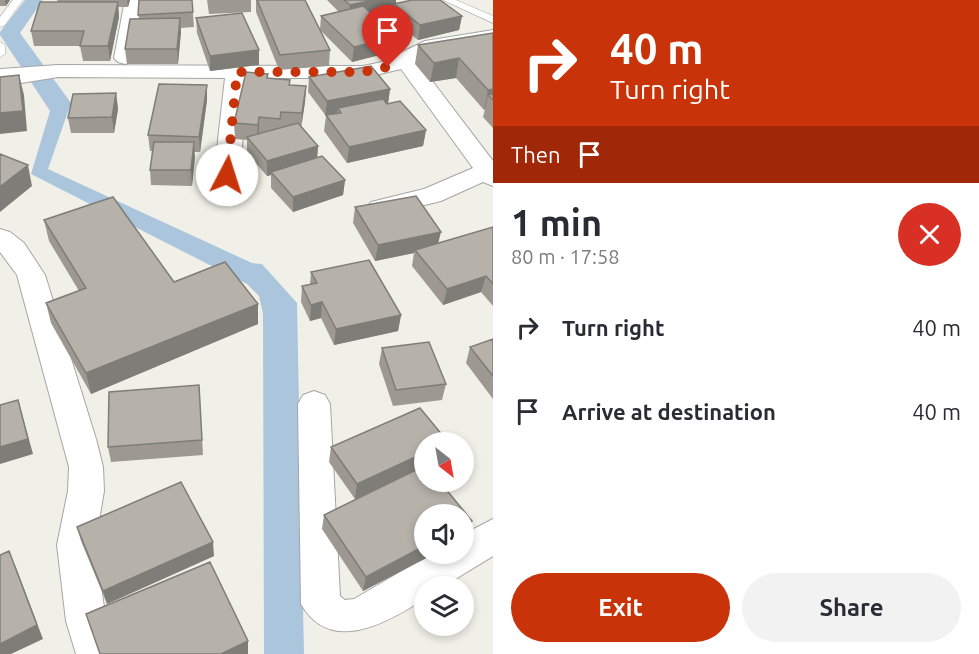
<!DOCTYPE html>
<meta charset="utf-8">
<style>
:root{--surface:#fff;--page:#f2f2f3;--text:#2b2b33;--muted:#7c7c81;--accent:#c8330a}
body{margin:0;font-family:Ubuntu,sans-serif;background:var(--page);color:var(--text);height:100vh;display:flex;flex-direction:column;font-size:22px;white-space:nowrap}
*{box-sizing:border-box;margin:0}
p{font-size:20px;color:var(--muted)}
.icon{flex:none;width:33px;height:33px;fill:none;stroke:currentColor;stroke-width:2;stroke-linecap:round;stroke-linejoin:round}
.map{position:relative;flex:1;overflow:hidden}
.drawer{display:flex;flex-direction:column;background:var(--surface);width:486px}
.drawer>*{flex:none}
.guide{background:#c8330a;color:#fff;overflow:hidden}
.needle{width:39px;rotate:149deg}
.tools{position:absolute;left:414px;top:432px;display:grid;gap:12px}
.tools a{display:grid;place-items:center;width:60px;height:60px;border-radius:50%;background:var(--surface);box-shadow:0 3px 9px #0003;font-size:30px}
.pin{position:absolute;display:grid;place-items:center;width:51px;height:51px;color:#fff;margin:-62px -26px;border-radius:50% 50% 50% 0;rotate:-45deg;box-shadow:0 0 6px #0007}
.pin .icon{rotate:45deg}
.me{position:absolute;width:66px;margin:-33px;rotate:5deg;stroke-linejoin:round;filter:drop-shadow(0 0 4px #0008)}
.turn{display:flex;align-items:center;gap:21px;height:126px;padding:0 18px;font-size:27px}
.turn .icon{width:78px;height:78px;stroke-width:2.5}
.turn b{display:block;font-size:42px;line-height:51px}
.then{display:flex;align-items:center;height:57px;padding:0 18px;background:#0003;gap:12px;font-size:22px}
.round{display:grid;place-items:center;flex:none;width:63px;height:63px;border-radius:32px;background:var(--page)}
.overview{display:flex;align-items:center;justify-content:space-between;height:102px;padding:0 18px}
h1{font-size:36px;font-weight:600;line-height:45px}
.cta{display:flex;gap:12px;margin-top:auto;padding:12px 18px}
.cta a{flex:1;height:69px;border-radius:36px;background:var(--accent);color:#fff;font-size:24px;font-weight:600;line-height:69px;text-align:center}
.cta a+a{background:var(--page);color:var(--text)}
ul{padding:0;list-style:none}
li{display:flex;align-items:center;gap:18px;height:84px;padding:0 18px}
li div{flex:1}
li b{display:block;font-size:22px}
li em{font-style:normal}
main{display:flex;flex:1;min-height:0}
.map>svg:first-child{display:block}
</style>
<main>
<div class="map">
<svg width="493" height="654" viewBox="0 0 493 654">
<rect width="100%" height="100%" fill="#f1f0e8"/>
<path fill="#abc6dc" d="M25 0H43L20 33 71 103 48 169 252 263 262 264 297 303 304 654H264L263 314 259 296 247 284 31 174 50 111 0 35V32Z"/>
<g fill="none" stroke-linecap="round" stroke-linejoin="round">
<g stroke="#a5a5a5" stroke-width="1">
<path id="service" d="M13 0H23L4 26 0 27V17Z
M443 0H456L493 16V23Z
M0 42 5 45V54L0 57Z"/>
</g>
<g stroke="#a5a5a5" stroke-width="2">
<path id="minor" d="M125 0H145L136 58 132 62 125 64 118 62 114 58Z
M493 30V42L437 50 417 61 493 161V186L483 182 441 201 380 216 371 214 367 208 371 202 424 189 473 168 401 69 363 78H247L240 175 236 180 227 183 218 180 214 175 225 78 58 77 21 83H0V69L58 65 363 66 382 62 425 41Z
M0 229 10 232 24 243 45 275 96 439 103 467 104 491 95 545 106 621 116 654H76L66 621 57 545 68 491 69 467 17 275 0 252Z
M314 391 325 395 330 404 340 596 345 600 354 599 431 554H464V534L493 519V556L444 586H424V599C384 625 330 654 301 604L298 404 303 395Z"/>
</g>
<use href="#service" fill="#fff" fill-rule="evenodd"/>
<use href="#minor" fill="#fff" fill-rule="evenodd"/>
</g>
<path fill="#9d9992" d="M0 0H10L6 6H0Z
M57 0H130L128 7H118L119 17 110 61H83L80 46H34L31 31 58 2Z
M192 0 194 27 181 28 178 64H127L125 49 139 18 138 15Z
M207 0H251V12L209 14Z
M256 0H305L330 50 329 66 279 70 256 12Z
M327 0H396V4L462 16 459 30 418 40 392 19 393 10 372 15 397 36 395 51 352 62 320 30 321 16 339 12Z
M196 18 259 50V65L210 71 197 33Z
M493 33V128L483 117 485 109 484 110 456 78 430 82 415 64 418 45Z
M309 77 390 89 388 103 426 130 423 146 347 163 324 131 326 116 308 92Z
M268 78 289 85 306 86 305 102 301 127 318 146 317 157 345 180 343 195 293 212 271 188V175L267 176 247 153V140L235 139 234 123Z
M116 93 118 109 114 133H71L68 118Z
M207 100 200 152H194L192 186 151 185 150 170 152 151H150L148 135Z
M355 207 439 243 493 227V306L481 292 443 305 412 266 414 253 375 261 353 223Z
M44 220 174 282 258 304V324L91 394 51 323 46 303 79 291 49 241Z
M311 272 401 315 398 331 334 345 321 318 310 321 301 302 302 286 310 285Z
M493 339V399L466 363 470 347Z
M382 348 446 384 442 400 393 406 379 364Z
M199 385 203 455 111 462 108 447Z
M420 408 448 442H424V482H440L472 521 467 536 464 538V514H424V554H434L363 591 322 529 324 515 407 474 355 499 329 462 331 447Z
M77 527 214 556 107 604 81 541Z"/>
<path fill="#7f7d77" d="M5 0H10L6 6Z
M127 0H130L128 7Z
M374 0H396V6L394 4 393 10 348 20 350 5Z
M118 2 119 17 110 61 108 46Z
M462 16 459 30 418 40 420 25Z
M180 18 181 33 178 64 177 49Z
M397 36 395 51 352 62 354 47Z
M259 50V65L210 71V56Z
M459 58 456 78 430 82 434 63Z
M19 75 24 95 27 131 0 134V113Z
M207 85V100L200 152 199 137Z
M306 86 305 102 301 129 302 113Z
M390 89 388 104 338 108 337 114 325 116 327 101Z
M493 89V100L488 95 485 109 484 110 488 90Z
M116 93 118 109 114 133 112 117Z
M259 117V133L257 140 258 125Z
M426 130 423 146 347 163 349 147Z
M194 142 195 158 192 186 191 170Z
M318 146 317 161 271 172V175L267 176V161Z
M28 165 32 186 0 212V187Z
M345 180 343 195 293 212V197Z
M441 232 437 248 415 250 414 253 375 261 378 245Z
M486 276 481 292 443 305 447 289Z
M322 302 321 318 310 321 311 305Z
M258 304V324L91 394 86 373Z
M401 315 398 331 334 345 336 329Z
M18 400 33 454 0 464V447Z
M424 453V466L355 499 357 484Z
M472 521 467 536 464 538V526Z
M213 542 214 556 107 604 103 591Z
M424 546V554H434L363 591 366 577Z
M15 565 43 639 11 654H0V644Z
M248 641V654H221Z"/>
<path fill="#b6b2aa" stroke="#7f7d77" stroke-width="1.5" d="M139 0H192L193 12 138 15Z
M257 0H305L330 50 280 55Z
M344 0H374L350 5Z
M412 0H440L462 16 420 25 394 4Z
M40 2H118L108 46H80L84 31H31Z
M363 6 397 36 354 47 321 16Z
M242 13 259 50 210 56 196 18Z
M180 18 177 49H125L130 19Z
M493 33V89L488 90 459 58 434 63 418 45Z
M371 66 390 89 327 101 309 77Z
M246 72 268 74 267 78 290 80 289 85 306 86 302 113 281 112 280 119 259 117 258 125 234 123Z
M19 75 23 111 0 113V77Z
M159 84 207 85 199 137 148 135Z
M116 93 112 117 68 118 73 94Z
M493 94V100L488 95Z
M383 99 387 104 400 101 426 130 349 147 326 115 341 113 338 108Z
M298 123 318 146 267 161 247 137Z
M154 142H194L191 170H150Z
M0 154 28 165 0 187Z
M322 156 345 180 293 197 271 172Z
M416 196 441 232 378 245 355 207Z
M113 197 174 282 225 262 258 304 86 373 46 303 86 288 44 220Z
M493 227V284L486 276 447 289 415 250Z
M369 260 401 315 336 329 322 302 311 305 302 286 317 283 311 272Z
M493 339V376L470 347Z
M429 342 446 384 396 390 382 348Z
M199 385 202 440 108 447 109 392Z
M18 400 28 439 0 447V405Z
M420 408 448 442H424V453L357 484 331 447Z
M424 466V482H440L472 521 464 526V514H424V546L366 577 324 515Z
M181 482 213 542 103 591 77 527Z
M9 551 37 625 0 644V555Z
M210 562 248 641 221 654H100L86 614Z"/>
<g fill="none" stroke-linecap="round" stroke-linejoin="round">
<path stroke="#c8330a" stroke-width="10" stroke-dasharray="0 18" d="M227 175 237 72H363L388 67"/>
</g>
</svg>
<div class="tools">
<a><svg class="needle" viewBox="-14 -14 28 28"><path d="M0-13l5 13h-10z" fill="#e53935"/><path d="M0 13l5-13h-10z" fill="#7c7c81"/></svg></a>
<a><svg class="icon" aria-label="sound" viewBox="0 0 24 24"><path d="M4 9h4l5-4v14l-5-4H4zM17 9q2 3 0 6"/></svg></a>
<a><svg class="icon" aria-label="layers" viewBox="0 0 24 24"><path d="M12 4l9 5-9 5-9-5zM3 14l9 5 9-5"/></svg></a>
</div>
<div class="pin" style="left:388px;top:67px;background:#d93025"><svg class="icon" aria-label="arrive" viewBox="0 0 24 24"><path d="M6 21V4h12l-3 4 3 4H6"/></svg></div>
<svg class="me" style="left:227px;top:175px" viewBox="-20 -20 40 40"><circle r="19" fill="#fff"/><path d="M0-13L10 11 0 6-10 11z" fill="#c8330a"/></svg>
</div>
<section class="drawer">
<div class="guide">
<div class="turn"><svg class="icon" aria-label="right" viewBox="0 0 24 24"><path d="M7 20v-9h11M14 6l5 5-5 5"/></svg><div><b>40 m</b>Turn right</div></div>
<div class="then">Then<svg class="icon" aria-label="arrive" viewBox="0 0 24 24"><path d="M6 21V4h12l-3 4 3 4H6"/></svg></div>
</div>
<div class="overview"><div><h1>1 min</h1><p>80 m · 17:58</p></div><a class="round" style="background:#d93025;color:#fff"><svg class="icon" aria-label="close" viewBox="0 0 24 24"><path d="M6 6l12 12M18 6L6 18"/></svg></a></div>
<ul>
<li><svg class="icon" aria-label="right" viewBox="0 0 24 24"><path d="M7 20v-9h11M14 6l5 5-5 5"/></svg><div><b>Turn right</b></div><em>40 m</em></li>
<li><svg class="icon" aria-label="arrive" viewBox="0 0 24 24"><path d="M6 21V4h12l-3 4 3 4H6"/></svg><div><b>Arrive at destination</b></div><em>40 m</em></li>
</ul>
<div class="cta"><a>Exit</a><a>Share</a></div>
</section>
</main>
